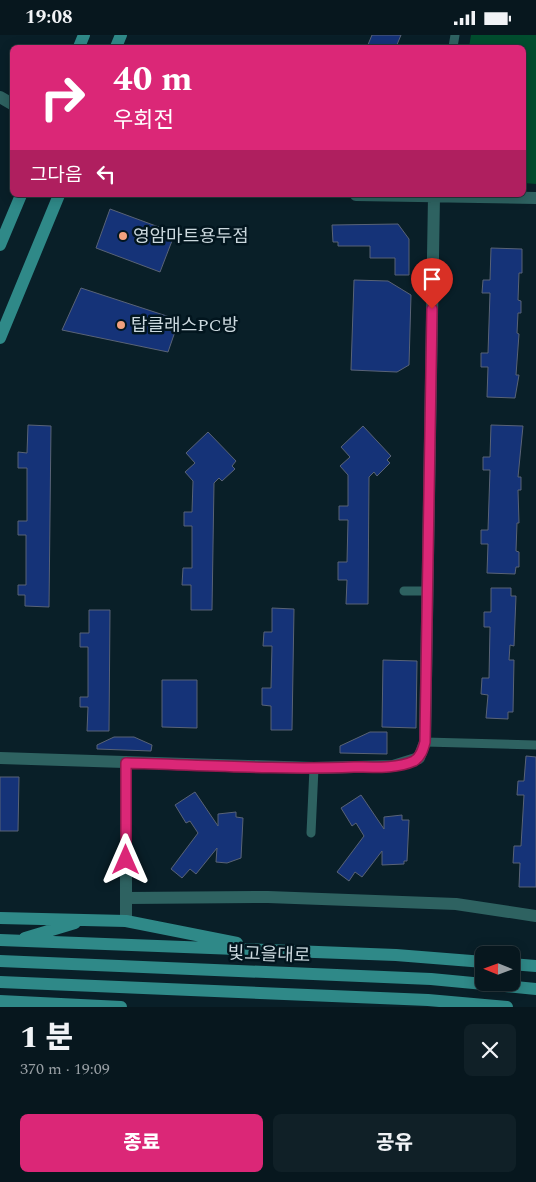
<!DOCTYPE html>
<html lang="ko">
<meta charset="utf-8">
<style>
:root{--surface:#07171e;--page:#102027;--text:#f1f3f6;--muted:#989fa4;--line:#28363c;--accent:#db2777}
body{margin:0;font-family:Spectral,"Noto Sans KR",serif;background:var(--page);color:var(--text);height:100vh;display:flex;flex-direction:column;font-size:19px;white-space:nowrap}
*{box-sizing:border-box;margin:0}
p{font-size:16px;color:var(--muted)}
.icon{flex:none;width:28px;height:28px;fill:none;stroke:currentColor;stroke-width:2;stroke-linecap:round;stroke-linejoin:round}
.map{position:relative;height:972px;overflow:hidden}
.details{display:flex;flex-direction:column;background:var(--surface);flex:1}
.details>*{flex:none}
.hud{position:absolute;left:10px;top:10px;width:516px;height:152px;border-radius:8px;box-shadow:0 2px 12px #0003,0 0 0 1px var(--line);background:#db2777;color:#fff;overflow:hidden}
.needle{width:32px;rotate:271deg}
.tools{position:absolute;left:475px;top:911px;display:grid;gap:10px}
.tools a{display:grid;place-items:center;width:45px;height:45px;border-radius:8px;background:var(--surface);box-shadow:0 2px 12px #0003,0 0 0 1px var(--line);font-size:25px}
.pin{position:absolute;display:grid;place-items:center;width:42px;height:42px;color:#fff;margin:-51px -21px;border-radius:50% 50% 50% 0;rotate:-45deg;box-shadow:0 0 5px #0007}
.pin .icon{rotate:45deg}
.me{position:absolute;width:55px;margin:-28px;rotate:0deg;stroke-linejoin:round;filter:drop-shadow(0 0 4px #0008)}
.turn{display:flex;align-items:center;gap:18px;height:105px;padding:0 20px;font-size:22px}
.turn .icon{width:65px;height:65px;stroke-width:2.5}
.turn b{display:block;font-size:35px;line-height:42px}
.then{display:flex;align-items:center;height:48px;padding:0 20px;background:#0003;gap:10px;font-size:19px}
.round{display:grid;place-items:center;flex:none;width:52px;height:52px;border-radius:8px;background:var(--page)}
.summary{display:flex;align-items:center;justify-content:space-between;height:85px;padding:0 20px}
h1{font-size:30px;font-weight:800;line-height:38px}
.cta{display:flex;gap:10px;margin-top:auto;padding:10px 20px}
.cta a{flex:1;height:58px;border-radius:8px;background:var(--accent);color:#fff;font-size:20px;font-weight:800;line-height:58px;text-align:center}
.cta a+a{background:var(--page);color:var(--text)}
.status{display:flex;justify-content:space-between;align-items:center;height:35px;padding:0 25px;background:var(--surface);direction:ltr}
.status svg{height:14px;fill:currentColor}
.map>svg:first-child{display:block}
</style>
<div class="status"><b>19:08</b><svg viewBox="0 0 49 12"><path d="M0 12V9h3v3zM5 12V6h3v6zM10 12V3h3v9zM15 12V0h3v12zM26 1h20v11H26zM47 4h2v5h-2z"/></svg></div>
<div class="map">
<svg width="536" height="972" viewBox="0 0 536 972">
<rect width="100%" height="100%" fill="#091f28"/>
<path fill="#004d2e" d="M471 0H536V149L524 148V12H469Z"/>
<path fill="#153378" stroke="#596376" d="M372 0H401L396 12H367Z
M110 174 175 198 160 237 96 213Z
M398 189 409 204V240H395V223H370V211H338V207H333L332 190Z
M491 213 522 214V238H519L518 265 521 266V278H518L517 298 519 299 516 340H519L515 363 487 362 488 332H481V318H488L490 258H482L483 245H490Z
M354 245 388 246 411 260 409 330 397 337 351 335Z
M81 253 179 285 168 317 62 295Z
M28 390 51 391 49 572 25 571V560H18V550H26V500H18V486H27V433H18V417L27 418Z
M491 390 523 391 518 442H521V455H518L519 488H517L516 516 519 517V532H516L515 539 487 538 488 509H481V495H488L490 435H483V422H490Z
M363 391 391 421 387 425 390 428 377 441 374 437 369 442 368 569H346L347 545H338V527H347L348 485H339V471H348V440L340 431 350 422 341 412Z
M208 397 236 426 232 431 235 434 222 446 219 443 214 448 212 575H191V550H182L183 533H192V491H184V477H192L193 446 185 437 195 428 186 418Z
M491 553H511V561H516L514 611 510 610 509 625H514L513 677H508V684L486 683 488 660 481 659 482 643H489L490 592H484V577H491Z
M272 573 294 574 292 695H271V671L262 670V653H271L272 611H263L264 597H272Z
M89 575H110L109 696H87L88 672H80V662H88V612H80V598H89Z
M383 625 417 626 416 693 382 692Z
M162 645H197V693L162 692Z
M370 697H387V719L340 718V711Z
M114 702H134L152 710 151 716 97 714V710Z
M526 721 536 722V852H519L520 828H513L514 811H521L524 760H517L518 746H524Z
M0 742H19L18 796H0Z
M195 757 218 791V779L236 777V782L243 783 241 823 227 828 216 827 217 813 196 839 190 834 182 843 171 834 198 798 190 786 186 788 175 770Z
M361 760 384 794V782L402 780V785H409L407 826H404V829L382 830V816L362 842 355 837 349 846 337 837 364 801 356 788 352 791 341 773Z"/>
<g fill="none" stroke-linecap="round" stroke-linejoin="round">
<path stroke="#2e6261" stroke-width="9" d="M453 12 455 0
M404 556H428
M425 707 536 710
M311 798 314 733"/>
<path stroke="#2e6261" stroke-width="12" d="M0 62 12 69
M356 160 536 163
M0 723 314 733 393 731 419 723 425 707 434 161
M126 727V886
M127 863 268 862 456 869 536 881"/>
<path stroke="#2f8988" stroke-width="12" d="M79 12 84 0
M116 12 121 0
M0 210 21 160
M0 303 59 160
M0 883 126 886 237 908
M25 903 75 888
M0 905 396 920 484 927
M0 926 431 944 536 954
M511 929 536 931
M0 947 428 965 507 972
M0 966 121 972"/>
</g>
<g fill="none" stroke-linecap="round" stroke-linejoin="round">
<g stroke="#8e194d" stroke-width="12">
<path id="route" d="M126 825V728C201 730 278 735 354 732 372 732 396 734 414 726 421 722 423 714 425 707L432 274"/>
</g>
<use href="#route" stroke="#db2777" stroke-width="9"/>
</g>
<g fill="#f2a17e" stroke="#02151e" stroke-width="2">
<circle cx="123" cy="201" r="5"/>
<circle cx="121" cy="290" r="5"/>
</g>
<g text-anchor="middle" stroke-width="5" stroke-linejoin="round" paint-order="stroke">
<g font-size="18" fill="#cbd8de" stroke="#02151e" text-anchor="start">
<text x="133" y="207">영암마트용두점</text>
<text x="131" y="296">탑클래스PC방</text>
</g>
<g font-size="18" fill="#cbd8de" stroke="#02151e">
<text transform="translate(269 919) rotate(2)" y="6">빛고을대로</text>
</g>
</g>
</svg>
<div class="tools">
<a><svg class="needle" viewBox="-14 -14 28 28"><path d="M0-13l5 13h-10z" fill="#e53935"/><path d="M0 13l5-13h-10z" fill="#989fa4"/></svg></a>
</div>
<div class="pin" style="left:432px;top:274px;background:#d93025"><svg class="icon" aria-label="arrive" viewBox="0 0 24 24"><path d="M6 21V4h12l-3 4 3 4H6"/></svg></div>
<svg class="me" style="left:126px;top:825px" viewBox="-20 -20 40 40"><path d="M0-17L14 15 0 8-14 15z" fill="#db2777" stroke="#fff" stroke-width="4"/></svg>
<div class="hud">
<div class="turn"><svg class="icon" aria-label="right" viewBox="0 0 24 24"><path d="M7 20v-9h11M14 6l5 5-5 5"/></svg><div><b>40 m</b>우회전</div></div>
<div class="then">그다음<svg class="icon" aria-label="left" viewBox="0 0 24 24"><path d="M17 20v-9H6M10 6l-5 5 5 5"/></svg></div>
</div>
</div>
<section class="details">
<div class="summary"><div><h1>1 분</h1><p>370 m · 19:09</p></div><a class="round"><svg class="icon" aria-label="close" viewBox="0 0 24 24"><path d="M6 6l12 12M18 6L6 18"/></svg></a></div>
<div class="cta"><a>종료</a><a>공유</a></div>
</section>
